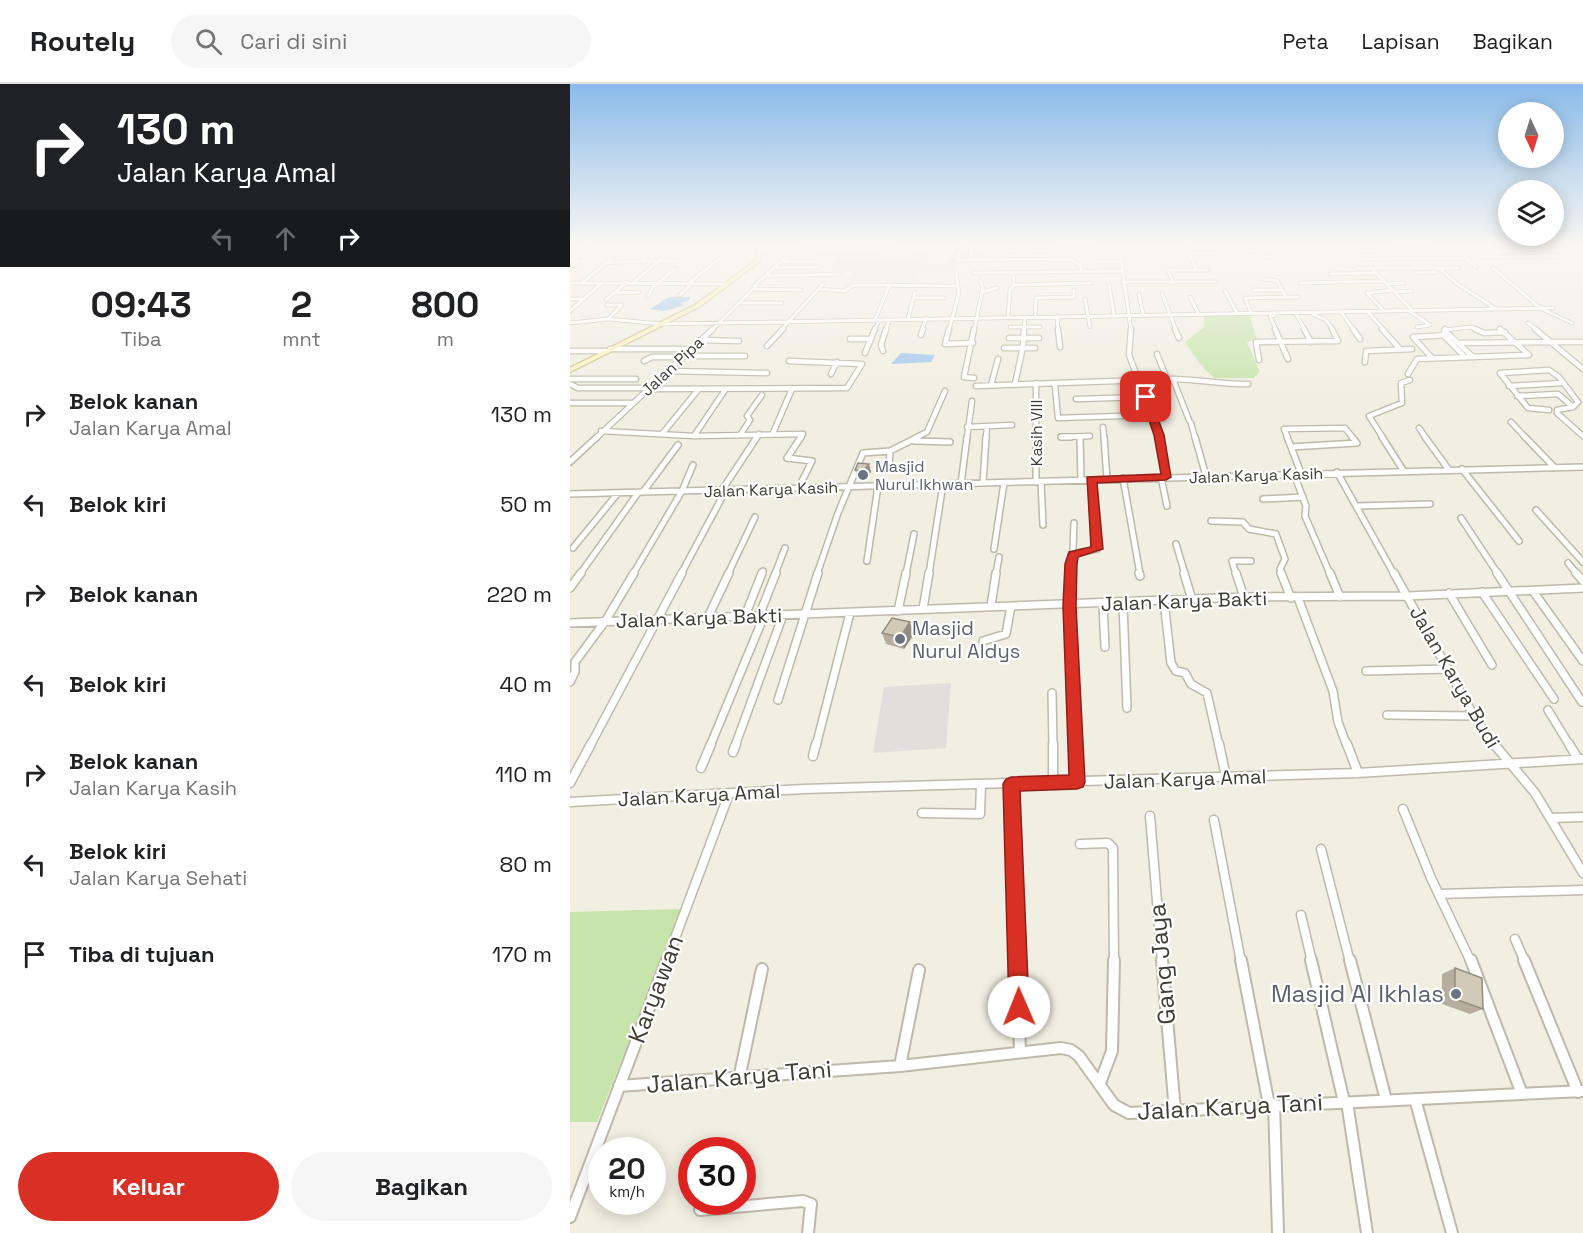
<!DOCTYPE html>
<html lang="id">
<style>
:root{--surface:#fff;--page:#f6f6f6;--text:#202124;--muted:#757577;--line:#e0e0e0;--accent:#d93025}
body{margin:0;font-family:"Space Grotesk",sans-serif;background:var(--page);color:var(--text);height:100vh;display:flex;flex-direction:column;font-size:22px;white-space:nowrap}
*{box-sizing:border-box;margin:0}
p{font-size:20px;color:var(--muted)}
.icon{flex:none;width:33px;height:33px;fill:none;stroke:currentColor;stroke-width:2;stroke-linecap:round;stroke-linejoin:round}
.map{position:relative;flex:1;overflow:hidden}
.side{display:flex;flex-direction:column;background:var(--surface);width:570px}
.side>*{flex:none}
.hud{background:#202124;color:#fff;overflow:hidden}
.needle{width:39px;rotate:176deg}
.tools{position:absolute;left:928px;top:18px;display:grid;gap:12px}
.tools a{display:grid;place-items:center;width:66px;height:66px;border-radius:50%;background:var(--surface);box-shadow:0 3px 15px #0003;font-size:30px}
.speed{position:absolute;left:18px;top:1053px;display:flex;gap:12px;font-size:30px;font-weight:700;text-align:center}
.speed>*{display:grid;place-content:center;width:78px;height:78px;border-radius:50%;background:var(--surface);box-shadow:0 3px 15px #0003;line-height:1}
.speed small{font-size:15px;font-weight:400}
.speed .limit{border:9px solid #d22;background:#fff;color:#111}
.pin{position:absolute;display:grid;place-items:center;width:51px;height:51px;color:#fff;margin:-26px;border-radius:12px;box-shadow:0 3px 9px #0006}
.me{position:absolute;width:66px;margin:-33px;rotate:359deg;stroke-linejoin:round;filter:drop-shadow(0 0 4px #0008)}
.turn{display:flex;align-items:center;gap:21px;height:126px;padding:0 18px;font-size:27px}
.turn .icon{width:78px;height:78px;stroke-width:2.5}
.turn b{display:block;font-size:42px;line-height:51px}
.lanes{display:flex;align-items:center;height:57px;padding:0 18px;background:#0003;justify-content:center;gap:30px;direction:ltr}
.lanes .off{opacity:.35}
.eta{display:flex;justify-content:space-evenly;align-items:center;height:102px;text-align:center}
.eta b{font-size:36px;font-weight:600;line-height:42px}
.action{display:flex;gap:12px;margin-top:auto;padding:12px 18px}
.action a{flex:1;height:69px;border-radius:36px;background:var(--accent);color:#fff;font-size:24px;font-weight:600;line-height:69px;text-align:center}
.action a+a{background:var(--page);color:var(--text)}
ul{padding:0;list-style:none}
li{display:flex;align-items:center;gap:18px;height:90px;padding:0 18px}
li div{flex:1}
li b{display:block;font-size:22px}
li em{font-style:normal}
header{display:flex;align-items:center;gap:36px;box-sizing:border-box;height:84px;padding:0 30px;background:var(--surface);border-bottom:2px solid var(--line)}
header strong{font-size:28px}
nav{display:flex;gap:33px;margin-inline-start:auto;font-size:21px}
.search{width:420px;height:54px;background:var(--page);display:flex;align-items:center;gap:15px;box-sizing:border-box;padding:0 21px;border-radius:33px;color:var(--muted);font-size:22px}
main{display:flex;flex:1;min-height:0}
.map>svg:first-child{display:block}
</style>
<header>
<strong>Routely</strong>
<div class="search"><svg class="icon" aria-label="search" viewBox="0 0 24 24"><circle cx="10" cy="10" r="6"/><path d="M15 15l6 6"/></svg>Cari di sini</div>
<nav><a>Peta</a><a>Lapisan</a><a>Bagikan</a></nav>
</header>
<main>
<section class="side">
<div class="hud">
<div class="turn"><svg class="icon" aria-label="right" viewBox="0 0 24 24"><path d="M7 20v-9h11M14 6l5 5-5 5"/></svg><div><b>130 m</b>Jalan Karya Amal</div></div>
<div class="lanes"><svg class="icon off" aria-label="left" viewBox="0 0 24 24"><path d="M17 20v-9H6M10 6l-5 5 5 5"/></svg><svg class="icon off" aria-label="ahead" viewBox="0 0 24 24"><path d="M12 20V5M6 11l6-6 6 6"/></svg><svg class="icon" aria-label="right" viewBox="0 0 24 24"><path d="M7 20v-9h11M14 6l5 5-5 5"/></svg></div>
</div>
<div class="eta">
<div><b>09:43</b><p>Tiba</p></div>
<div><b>2</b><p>mnt</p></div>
<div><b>800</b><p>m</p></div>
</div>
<ul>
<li><svg class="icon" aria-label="right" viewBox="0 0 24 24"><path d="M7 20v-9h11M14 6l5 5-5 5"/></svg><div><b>Belok kanan</b><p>Jalan Karya Amal</p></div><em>130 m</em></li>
<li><svg class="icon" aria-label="left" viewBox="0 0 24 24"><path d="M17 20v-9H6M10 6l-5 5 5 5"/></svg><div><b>Belok kiri</b></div><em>50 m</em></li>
<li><svg class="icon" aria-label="right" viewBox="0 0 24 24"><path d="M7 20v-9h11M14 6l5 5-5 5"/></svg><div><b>Belok kanan</b></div><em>220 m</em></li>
<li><svg class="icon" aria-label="left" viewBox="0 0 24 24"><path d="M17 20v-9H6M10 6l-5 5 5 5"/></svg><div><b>Belok kiri</b></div><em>40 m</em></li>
<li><svg class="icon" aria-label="right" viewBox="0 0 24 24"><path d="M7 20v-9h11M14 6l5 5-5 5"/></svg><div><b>Belok kanan</b><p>Jalan Karya Kasih</p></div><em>110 m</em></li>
<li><svg class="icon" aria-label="left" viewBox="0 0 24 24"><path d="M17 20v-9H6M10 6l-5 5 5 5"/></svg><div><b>Belok kiri</b><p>Jalan Karya Sehati</p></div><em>80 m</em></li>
<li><svg class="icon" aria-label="arrive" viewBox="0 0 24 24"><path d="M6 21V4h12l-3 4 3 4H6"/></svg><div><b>Tiba di tujuan</b></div><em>170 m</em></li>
</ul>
<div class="action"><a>Keluar</a><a>Bagikan</a></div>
</section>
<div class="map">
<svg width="1013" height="1149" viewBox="0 0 1013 1149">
<rect width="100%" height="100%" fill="#f1eee2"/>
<path fill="#e4e0d1" d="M239 160H317L313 172 339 173 342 167 361 166 356 181H376L390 160H409L408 165 420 164 423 178H395L384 182 383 186 348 187 344 197 277 196 283 187 260 185 267 173 227 171Z"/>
<path fill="#c6e4ac" d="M679 230 687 255 677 258 690 288 683 294H644L630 280 615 258 634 243V231Z
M111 825 27 1038H0V828Z"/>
<path fill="#e1dfdb" d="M381 599 376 664 303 669 314 603Z"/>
<path fill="#9fc6ed" d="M99 213H120V216L110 220 115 221 94 227 80 225Z
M331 269 365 271 361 278 321 280Z"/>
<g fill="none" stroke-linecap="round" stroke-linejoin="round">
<g stroke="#beb9a9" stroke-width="4.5">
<path id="street-far5" d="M328 160 326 163H370
M549 160 561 246
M616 160 626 186
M673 160 678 167H688L692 173H703L706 170
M549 161 570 160
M87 162 71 177H109
M874 163 980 162
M192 165 226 164
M779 167 860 165
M421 168 550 164
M389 169 387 176H400L402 160
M620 169H648L644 160
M0 171 15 162 29 160
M45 171 59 160
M892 171 906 183
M56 173 72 160
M908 173 994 172
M22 174 39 160
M794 175 895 174
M365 176 370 162
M400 176 500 175 510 181 512 188
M212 177 244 178
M529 178H552
M36 179 71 177
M0 184 9 176
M205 184 248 183
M786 184H888
M801 184 843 227
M869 184 886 199 926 225
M923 184 970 224 1002 239
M404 189 552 187
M845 189 866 188
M760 190 805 189
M197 192 270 190
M693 195 707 197 716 213
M411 197 413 207
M64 198 109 160
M553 198H646
M0 199 157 200
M12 199 41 175
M119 199 150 174
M603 199 598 186H637
M730 199 813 197
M816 200 834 199
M444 201 521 199
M539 201 544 231
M184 202 231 160
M186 205 231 206
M248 205 275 207 283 201 387 202
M683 206H712
M655 207 667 229
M824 208 842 207
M45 209 69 208
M592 209 606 246
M569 210 573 230
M110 211 123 199
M78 212 83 203 105 185
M620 213 628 229
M344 214H374
M0 215H13
M515 215 520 243
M36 216 57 198
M170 219H212
M37 221H52L38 235
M0 227 32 199
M814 227 797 209 823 206
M839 227 860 241 847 243
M725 228 735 246
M771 228 784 246
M798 228 814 246
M681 229 675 214 728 213
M743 230 756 236 763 246
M705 231 700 232 706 246
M487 232 488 246
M438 233 440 206 444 201 443 190
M465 233 466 214 504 213V206
M338 235 345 208
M305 236 319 202
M0 239 38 235 91 240 983 224
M958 239 967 246
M440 243H470
M142 246 187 201
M211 246 254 199
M305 246 309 236
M316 246 319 236
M352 246 356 234
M379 246 389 209 386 188
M404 246 412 208 427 204
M454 246 455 233
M874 246 901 243 908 246"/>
</g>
<g stroke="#beb9a9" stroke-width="7">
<path id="street-far4" d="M379 245 375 260 403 259
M488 245 490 263
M561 245 559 271 590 354
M605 245 609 254
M705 245 718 275
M734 245 741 258
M783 245 790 255
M812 245 830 265
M875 245 873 251 895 273
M905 245 914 249 935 248
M965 245 1013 285
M876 248 903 273
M351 251 353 245
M439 254H469
M280 255H301
M130 256 169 257
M982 258H1013
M889 259 984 258
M197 262 213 245
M434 264H465
M453 264 454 245
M40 265H121
M0 267H37
M313 267 311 261 316 245
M295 269 305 245
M587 270 597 295
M114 272H175
M862 274 843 253 880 251
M689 276 686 258 768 257 762 245
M74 277 82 273H113
M795 278 796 267 842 265
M98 287 197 289
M261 290 267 278
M838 290 847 275 959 271 930 245
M404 294 394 293 404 245
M0 295H66
M603 295 619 336
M466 299V354
M0 300 8 304H79
M445 300 452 267
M421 301 428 275
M406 302 603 295C629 295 652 301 678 300
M485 302 488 334 581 331
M939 302 991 299
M78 305 277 304 292 280 219 277
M947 312 988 310 1003 323
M506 315 576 313
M0 319H63
M979 326 958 324 930 289 979 286 989 293 1008 318 1003 323 987 326
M987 329 1013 352
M941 338 956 354
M621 339 625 354
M397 343 442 341
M533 343 534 354
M849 344 856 354
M31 347 124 352 233 350 230 354
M203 349 222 305
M92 350 128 306
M170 351 180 336 177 332 192 311
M124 352 155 306
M491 353 520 352
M26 354 143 245
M186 354 189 350
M345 354 357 348 375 307
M397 354 402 317
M416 354 417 343
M718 354 714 345 775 344 783 354
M813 354 799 332 832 319 831 299 840 296"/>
</g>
<g stroke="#beb9a9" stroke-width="8">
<path id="street-far3" d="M466 353V398
M491 353H501
M510 353 511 396
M534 353 537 395
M589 353 596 393
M625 353 636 392
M717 353 721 363
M812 353 833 386
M855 353 879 386
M955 353 985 384
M344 357 380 358
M721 363 731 389
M721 363 787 359 782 353
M217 374 231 353
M217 374 242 377 229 403
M0 378 27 353
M319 385 320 367
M892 385 949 457
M767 388 824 490
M724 390 736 422 735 432 760 490
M591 393 597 422
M553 394 570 490
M471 398 473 441
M413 399 416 353
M391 400 397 353
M152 406 187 353
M73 408 108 361
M0 410 1013 383
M693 415 733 413
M787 422 860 420
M966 426 1013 478
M891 434 928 490
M641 437 673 438 679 445 706 450 715 475 710 485 712 490
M606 460 615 490
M3 464 48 409
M424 465 434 399
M503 470 527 465 521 396
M297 477 308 402
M998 479 1007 490
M10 490 68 409
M63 490 112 407 123 381
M111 490 156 406
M158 490 185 433
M192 490 193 487
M205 490 215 464
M247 490 268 429 293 369 320 367 348 353
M336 490 344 450
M359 490 373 400
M426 490 429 473
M502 490 504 439
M666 490 662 477H681"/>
</g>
<g stroke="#beb9a9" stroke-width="10">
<path id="street-far2" d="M502 489 500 522 506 662
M569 489 570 492
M614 489 622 516
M666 489 674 513
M711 489 721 514
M760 489 770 513
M824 489 904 632 925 662
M927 489 1012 618
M1006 489 1013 497
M0 504 11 489
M963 507 1013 577
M912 508 984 615
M879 509 922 581
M728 514 763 607 768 638 777 662
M594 517 601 579 606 587 615 589 621 600 637 609 649 662
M553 520 557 624
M533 521 535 563
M421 522 426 489
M353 525 359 489
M328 527 336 489
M175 532 192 489
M189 532 206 489
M138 533 159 489
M0 539 674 513 838 512 1013 504
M413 557 436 550 441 522
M796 587 878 585
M0 598 5 588V578L36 536 64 489
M482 609 483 662
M208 616 248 489
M978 626 1000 662
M817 631 904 632
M20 662 112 489
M140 662 194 532
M165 662 213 531
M246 662 280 529"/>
</g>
<g stroke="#beb9a9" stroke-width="11">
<path id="street-far1" d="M483 660V700
M505 660 507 698
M649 660 656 693
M777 660 788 689
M924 660 965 709 1013 789
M999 660 1008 675
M163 668 166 660
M243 672 246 660
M131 684 141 660
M0 699 21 660
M441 700 447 878
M0 718 234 705 788 689 1013 675
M833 725 861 794 901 878
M352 729 410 730 411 701
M580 732 592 878
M981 734 1013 733
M644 736 671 878
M510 760 538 759 543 764 544 878
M751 765 780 878
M869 810 1013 806
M731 831 742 878
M945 855 955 878
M96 878 159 710"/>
</g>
<g stroke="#beb9a9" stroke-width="14">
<path id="street" d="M447 876 450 968
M592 876 605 1027
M671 876 699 1021
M741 876 774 1018
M780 876 816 1016
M901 876 952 1010
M954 876 1008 1008
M330 982 349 886
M169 995 192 885
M530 999 542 967 544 876
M49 1002 330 982 491 964 501 966 509 972 544 1021 559 1029 1013 1007
M845 1015 882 1149
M777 1018 797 1149
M704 1020 708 1149
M130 1126 233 1117 241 1120 238 1149
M0 1133 97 876"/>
</g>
<g stroke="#d0c593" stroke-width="3">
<path id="secondary" d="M189 160H193L190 177 129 223 0 288V284L125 221 187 176Z"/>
</g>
<use href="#street-far5" stroke="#fff" stroke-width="3"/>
<use href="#street-far4" stroke="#fff" stroke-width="4.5"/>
<use href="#street-far3" stroke="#fff" stroke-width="5"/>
<use href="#street-far2" stroke="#fff" stroke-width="7"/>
<use href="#street-far1" stroke="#fff" stroke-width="8"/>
<use href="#street" stroke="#fff" stroke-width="10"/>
<use href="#secondary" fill="#fcf3c1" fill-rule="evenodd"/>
</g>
<path fill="#b5ae9e" d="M285 386 301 388 296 395 288 394Z
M312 549 344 550 334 565 316 560Z
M885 884 913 925 900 930 872 920V890Z"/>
<path fill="#938d81" d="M299 380 301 388 296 395 293 387Z
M340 538 344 550 334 565 330 553Z"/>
<path fill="#d2cab8" stroke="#938d81" stroke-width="1.5" d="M288 379 299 380 293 387 285 386Z
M322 534 340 538 330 553 312 549Z
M885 884 912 894 913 925 885 915Z"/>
<linearGradient id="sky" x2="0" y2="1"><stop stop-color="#8bbbea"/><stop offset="0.5" stop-color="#f9f7f2"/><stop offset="1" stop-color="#f9f7f2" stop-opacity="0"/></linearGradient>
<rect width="1013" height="321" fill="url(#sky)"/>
<path fill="#d93025" stroke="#8d1f18" stroke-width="1.5" d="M576 310 580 313 594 351 601 393 596 396 527 399 533 465 508 473 507 480 506 522 515 698 513 703 507 705 450 707 459 923 456 930 449 933 442 930 439 923 433 700 436 695 441 693 499 691 493 522 495 480 499 468 521 463 517 393 591 390 584 351 571 313Z"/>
<g fill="#6b7280" stroke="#fff" stroke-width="2">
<circle cx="293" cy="391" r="6"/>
<circle cx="330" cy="555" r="6"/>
<circle cx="886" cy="910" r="6"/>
</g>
<g text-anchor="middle" stroke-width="4.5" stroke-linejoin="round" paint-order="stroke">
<g font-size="16" fill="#423d33" stroke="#fff">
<text transform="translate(102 282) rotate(-43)" y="6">Jalan Pipa</text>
<text transform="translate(466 349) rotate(-90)" y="6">Kasih VIII</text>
<text transform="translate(686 391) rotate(-2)" y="6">Jalan Karya Kasih</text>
<text transform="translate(201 405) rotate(-2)" y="6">Jalan Karya Kasih</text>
</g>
<g font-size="16" fill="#5b616d" stroke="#fff" text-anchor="start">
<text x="305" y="388">Masjid<tspan x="305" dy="18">Nurul Ikhwan</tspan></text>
</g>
<g font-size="20" fill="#423d33" stroke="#fff">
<text transform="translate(614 517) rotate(-2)" y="7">Jalan Karya Bakti</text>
<text transform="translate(129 534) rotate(-2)" y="7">Jalan Karya Bakti</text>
<text transform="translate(885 593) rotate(60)" y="7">Jalan Karya Budi</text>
<text transform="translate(615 695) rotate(-2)" y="7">Jalan Karya Amal</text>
<text transform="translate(129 711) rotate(-3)" y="7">Jalan Karya Amal</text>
</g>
<g font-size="20" fill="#5b616d" stroke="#fff" text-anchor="start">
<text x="342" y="551">Masjid<tspan x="342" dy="23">Nurul Aldys</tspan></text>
</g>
<g font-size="24" fill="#423d33" stroke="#fff">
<text transform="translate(592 880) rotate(-95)" y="8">Gang Jaya</text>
<text transform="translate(86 905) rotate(-69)" y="8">Karyawan</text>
<text transform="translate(169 993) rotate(-5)" y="8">Jalan Karya Tani</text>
<text transform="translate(660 1023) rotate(-3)" y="8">Jalan Karya Tani</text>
</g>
<g font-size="24" fill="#5b616d" stroke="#fff" text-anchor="end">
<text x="874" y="918">Masjid Al Ikhlas</text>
</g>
</g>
</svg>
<div class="tools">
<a><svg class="needle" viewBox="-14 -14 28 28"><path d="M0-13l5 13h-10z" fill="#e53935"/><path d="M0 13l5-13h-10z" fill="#757577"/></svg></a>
<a><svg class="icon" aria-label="layers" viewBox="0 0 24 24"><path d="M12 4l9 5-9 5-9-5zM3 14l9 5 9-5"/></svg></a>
</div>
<div class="speed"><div>20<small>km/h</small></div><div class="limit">30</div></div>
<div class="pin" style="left:576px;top:313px;background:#d93025"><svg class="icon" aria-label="arrive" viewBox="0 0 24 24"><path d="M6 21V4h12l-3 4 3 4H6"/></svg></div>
<svg class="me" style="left:449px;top:923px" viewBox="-20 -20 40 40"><circle r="19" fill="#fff"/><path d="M0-13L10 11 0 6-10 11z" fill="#d93025"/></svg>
</div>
</main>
